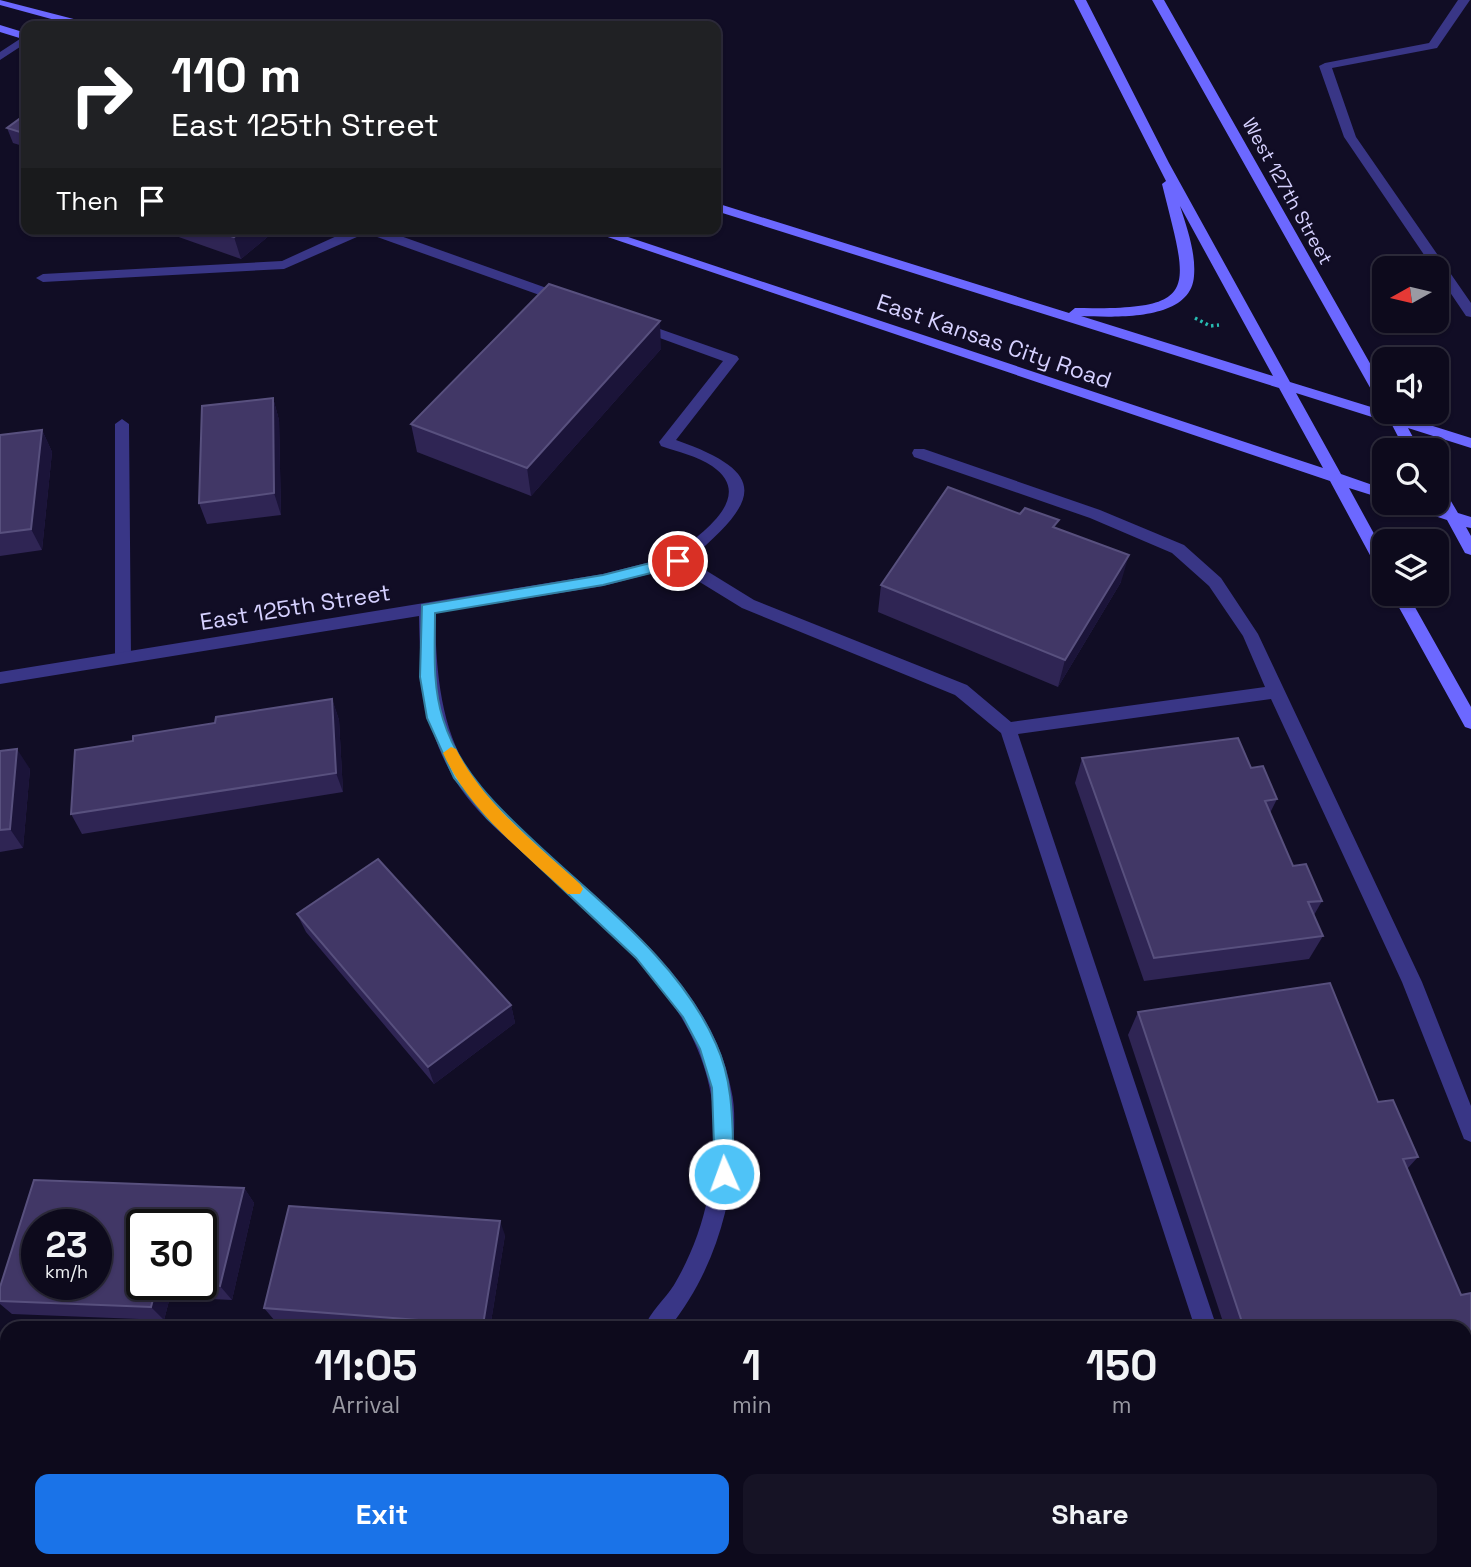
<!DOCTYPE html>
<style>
:root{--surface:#0d0a1c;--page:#161325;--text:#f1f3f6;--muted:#9a9aa3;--line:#2d2b3b;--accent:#1a73e8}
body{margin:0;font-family:"Space Grotesk",sans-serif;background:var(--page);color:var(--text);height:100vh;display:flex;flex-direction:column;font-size:26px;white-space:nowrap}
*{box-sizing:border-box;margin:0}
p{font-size:23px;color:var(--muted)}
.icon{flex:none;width:38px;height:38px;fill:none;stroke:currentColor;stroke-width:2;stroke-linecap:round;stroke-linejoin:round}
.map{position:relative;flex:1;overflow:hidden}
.sheet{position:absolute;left:0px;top:1321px;width:1472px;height:247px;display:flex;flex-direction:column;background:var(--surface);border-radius:21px 21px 0 0;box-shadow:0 2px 5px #0004,0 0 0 2px var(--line)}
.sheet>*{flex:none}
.banner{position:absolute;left:21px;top:21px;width:700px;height:214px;border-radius:14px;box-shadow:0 2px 5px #0004,0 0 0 2px var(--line);background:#202124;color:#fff;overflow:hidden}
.needle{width:46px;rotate:262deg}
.buttons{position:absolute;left:1372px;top:256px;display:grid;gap:14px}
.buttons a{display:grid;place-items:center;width:77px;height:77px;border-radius:14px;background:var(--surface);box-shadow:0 2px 5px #0004,0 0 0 2px var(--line);font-size:35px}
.speed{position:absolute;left:21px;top:1209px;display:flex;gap:14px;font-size:35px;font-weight:700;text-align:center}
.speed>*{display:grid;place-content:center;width:91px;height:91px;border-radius:50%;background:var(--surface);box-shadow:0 2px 5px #0004,0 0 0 2px var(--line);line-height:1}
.speed small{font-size:18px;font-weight:400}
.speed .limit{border:4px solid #111;border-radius:10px;background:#fff;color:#111}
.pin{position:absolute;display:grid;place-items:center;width:60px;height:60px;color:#fff;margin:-30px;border:4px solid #fff;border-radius:50%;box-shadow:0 2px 7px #0007}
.me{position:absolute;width:77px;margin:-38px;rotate:358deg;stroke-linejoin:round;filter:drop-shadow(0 0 5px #0008)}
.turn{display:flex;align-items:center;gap:24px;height:147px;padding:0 35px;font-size:32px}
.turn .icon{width:91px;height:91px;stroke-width:2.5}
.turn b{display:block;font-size:49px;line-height:60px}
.then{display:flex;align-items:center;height:66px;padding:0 35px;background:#0003;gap:14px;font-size:26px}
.eta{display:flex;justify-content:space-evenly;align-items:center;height:119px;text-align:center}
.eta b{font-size:42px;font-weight:800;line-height:49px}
.button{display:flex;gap:14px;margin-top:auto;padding:14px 35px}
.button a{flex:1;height:80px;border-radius:14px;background:var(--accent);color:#fff;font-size:28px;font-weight:800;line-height:80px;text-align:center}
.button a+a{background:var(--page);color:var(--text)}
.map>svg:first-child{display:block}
</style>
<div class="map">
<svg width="1471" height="1567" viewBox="0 0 1471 1567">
<rect width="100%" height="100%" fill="#110d25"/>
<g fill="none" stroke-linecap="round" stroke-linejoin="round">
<path stroke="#28bcb2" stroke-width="3.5" stroke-dasharray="2.5 3.5" stroke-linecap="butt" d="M1195 318 1210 326 1219 325"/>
<path fill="#393686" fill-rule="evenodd" d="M1458 0H1470L1437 48 1332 68 1356 137 1471 303V317L1466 316 1437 273V268H1433L1344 137 1319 66 1325 63 1429 43Z
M26 35V43L0 60V52Z
M352 229H381L569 296 571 299 564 303 559 302 366 233 284 269 43 282 36 278 43 274 282 261Z
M640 322 737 356 739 359 676 440C773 474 757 502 689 560L754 600 967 685 1011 722 1265 687 1243 636 1209 586 1172 553 1090 518 914 457 912 453 914 449H924L1100 510 1184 545 1221 578 1258 634 1422 982 1471 1106V1142L1464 1139 1402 982 1271 699 1018 734 1217 1328H1195L1001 733 955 695 742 608 672 565 670 561 672 557C698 535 758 498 712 466 697 456 678 452 661 446L659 442 723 361 635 329V323Z
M122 419 129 424 131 658 123 664 115 658V424Z
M1272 1561H1296L1298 1567H1274Z"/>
<path fill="#393686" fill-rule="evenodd" d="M678 555 684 557 686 561 684 565 603 586 435 613C436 666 439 720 466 767 484 799 515 823 542 848 615 915 711 985 731 1089 736 1109 734 1132 733 1152 732 1214 708 1280 669 1328H644C650 1312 665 1299 674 1285 690 1258 702 1227 708 1196 742 1032 638 959 531 860 504 836 474 811 455 780 424 729 420 674 419 616L0 684V672L603 574Z
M0 1402 7 1403V1425L0 1424Z"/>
<path fill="#6c68ff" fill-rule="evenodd" d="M0 0 93 24 95 26H77L0 5Z
M1074 0H1086L1169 163 1290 382 1384 411H1399L1401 416 1471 438V448L1408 428 1420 450H1405L1391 423 1296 393 1341 474 1384 489V499L1349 488 1384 552V572L1378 570 1330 481 584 229H604L1323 468 1279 388 716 211V203L1069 313 1075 308C1202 310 1189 293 1162 184L1166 181ZM1180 206 1273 376 1081 316C1113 317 1191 322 1194 276 1196 253 1187 228 1180 206Z
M1152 0H1164L1384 388V405L1377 400Z
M0 25 26 33V40L0 32Z
M1437 485 1442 486 1458 513 1471 517V528L1466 527 1471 536V555L1465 553 1447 520 1404 506 1402 502H1426L1439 507Z
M1391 593H1407L1471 707V729L1465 727Z"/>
</g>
<path fill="#2f2554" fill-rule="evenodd" d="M26 114V147L13 143 7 128Z
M156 229H277L241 259Z
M661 349 531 496 417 452 411 424Z
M273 398 279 420 281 515 207 524 199 503Z
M42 430 52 452 42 550 0 556V435Z
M1057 528 1121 582 1058 687 878 612 881 585Z
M332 699 339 720 343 792 82 834 71 814 133 741Z
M0 751 30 769 23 848 0 852Z
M1082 758 1251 768 1277 799 1270 813 1293 866 1322 901 1314 915 1323 936 1309 959 1144 981 1075 783Z
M297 914 511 1005 515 1023 434 1084 306 932Z
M1138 1012 1378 1102 1418 1157 1407 1169 1461 1295 1471 1293V1500L1465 1501V1328H1225L1128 1035Z
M244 1188 254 1203 232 1300 170 1297 164 1320 12 1314 0 1304V1287ZM201 1225V1284H142Z
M505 1235 490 1328H367L275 1321 264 1308Z"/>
<path fill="#1b1439" d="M244 229H277L241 259 234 237Z
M660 321 661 349 531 496 527 468Z
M273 398 279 420 281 515 274 493Z
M42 430 52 452 42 550 31 529Z
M1129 555 1121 582 1058 687 1065 660Z
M332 699 339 720 343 792 336 773Z
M17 749 30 769 23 848 10 829Z
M511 1005 515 1023 434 1084 428 1067Z
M244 1188 254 1203 232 1300 220 1286Z
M500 1221 505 1235 490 1328H485L483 1325Z
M157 1284 170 1297 164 1320 151 1307Z"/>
<path fill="#413766" stroke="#58507e" stroke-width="2" fill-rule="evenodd" d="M26 114V134L7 128Z
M211 229H244L234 237Z
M549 284 660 321 527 468 411 424Z
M273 398 274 493 199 503 202 406Z
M42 430 31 529 0 533V435Z
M948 487 1020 514 1025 508 1059 520 1053 527 1129 555 1065 660 881 585Z
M332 699 336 773 71 814 75 750 133 741V736L215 723 216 717Z
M1238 738 1251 768 1263 766 1277 799 1265 801 1293 866 1306 864 1322 901 1308 902 1323 936 1154 958 1082 758Z
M17 749 10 829 0 830V751Z
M378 859 511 1005 428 1067 297 914Z
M1330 983 1378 1102 1393 1100 1418 1157 1403 1159 1461 1295 1471 1293V1492L1465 1493V1328H1244L1138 1012Z
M34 1180 244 1188 220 1286 178 1284H201V1225H142V1284H157L151 1307 0 1301V1287ZM37 1225H96V1284H37Z
M289 1206 500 1221 483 1325 264 1308Z"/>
<path fill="#4fc3f7" stroke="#337fa1" stroke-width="2" d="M678 556 683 558V565L603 585 435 613C435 648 432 685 443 719 459 771 498 808 537 844 601 904 680 962 716 1044 735 1085 732 1130 734 1174L731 1181 724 1183 718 1181 715 1174 712 1088 700 1049 683 1017 636 958 487 818 454 778 427 718 420 677 422 605 603 575Z"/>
<path fill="#f59e0b" d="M451 747 456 749C484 804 535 843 580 884L583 889 580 894H568C523 852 469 811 443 753Z"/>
<g text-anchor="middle" stroke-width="5" stroke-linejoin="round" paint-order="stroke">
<g font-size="19" fill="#d6d1ff" stroke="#110d25">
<text transform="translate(1288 191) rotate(61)" y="7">West 127th Street</text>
</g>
<g font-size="23" fill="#d6d1ff" stroke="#110d25">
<text transform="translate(994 341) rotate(19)" y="8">East Kansas City Road</text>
<text transform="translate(295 607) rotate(-9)" y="8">East 125th Street</text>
</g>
</g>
</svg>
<div class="buttons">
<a><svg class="needle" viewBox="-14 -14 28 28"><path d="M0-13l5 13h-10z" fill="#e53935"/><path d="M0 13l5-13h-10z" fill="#9a9aa3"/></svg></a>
<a><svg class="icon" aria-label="sound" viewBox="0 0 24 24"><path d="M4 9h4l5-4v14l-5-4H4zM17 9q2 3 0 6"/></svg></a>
<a><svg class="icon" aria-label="search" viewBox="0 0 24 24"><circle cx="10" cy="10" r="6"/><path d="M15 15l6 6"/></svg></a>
<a><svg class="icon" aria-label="layers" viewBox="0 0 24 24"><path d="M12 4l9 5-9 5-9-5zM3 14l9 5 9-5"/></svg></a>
</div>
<div class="speed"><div>23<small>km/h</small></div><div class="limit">30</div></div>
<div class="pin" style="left:678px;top:561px;background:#d93025"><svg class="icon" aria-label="arrive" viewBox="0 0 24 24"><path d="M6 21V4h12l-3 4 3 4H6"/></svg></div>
<svg class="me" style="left:724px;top:1174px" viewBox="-20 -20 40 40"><circle r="17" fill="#4fc3f7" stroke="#fff" stroke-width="3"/><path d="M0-11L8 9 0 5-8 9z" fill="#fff"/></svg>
<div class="banner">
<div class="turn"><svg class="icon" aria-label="right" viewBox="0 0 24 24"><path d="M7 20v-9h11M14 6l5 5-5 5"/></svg><div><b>110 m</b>East 125th Street</div></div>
<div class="then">Then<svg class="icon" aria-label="arrive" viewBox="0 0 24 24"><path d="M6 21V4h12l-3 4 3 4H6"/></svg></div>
</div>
<section class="sheet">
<div class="eta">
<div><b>11:05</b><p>Arrival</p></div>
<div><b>1</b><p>min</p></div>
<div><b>150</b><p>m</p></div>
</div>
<div class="button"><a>Exit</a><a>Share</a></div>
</section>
</div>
